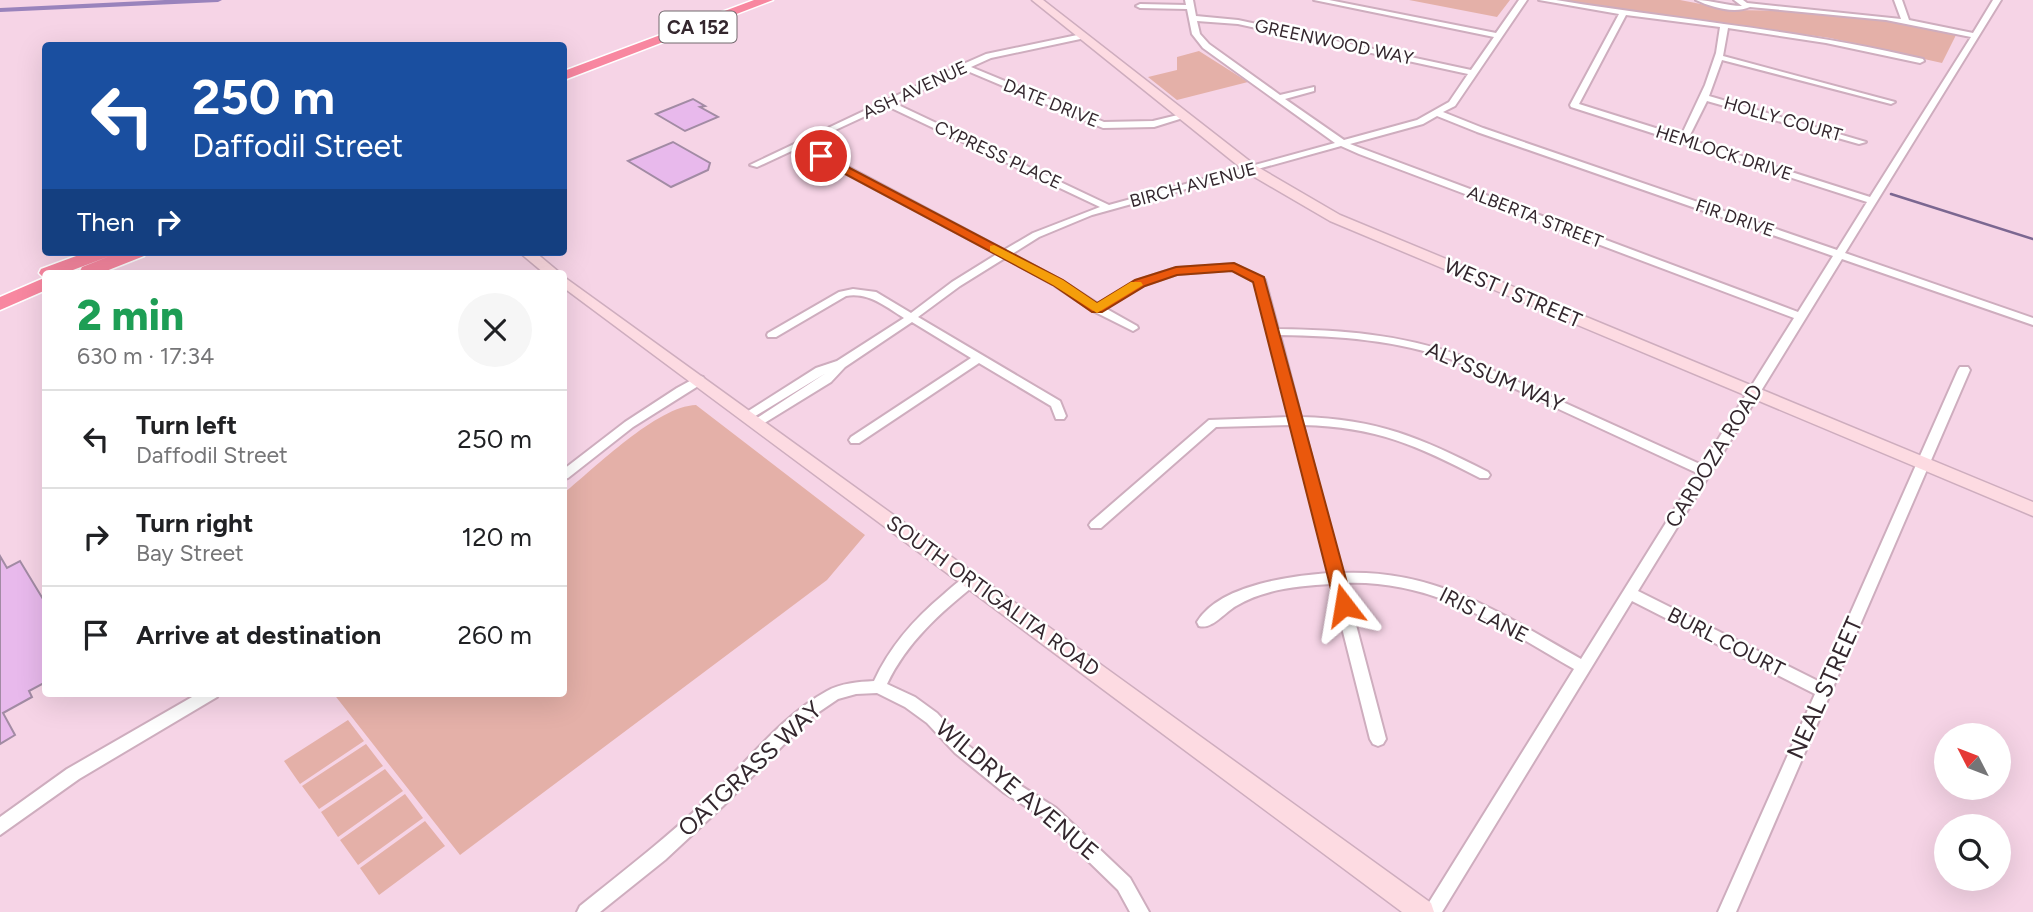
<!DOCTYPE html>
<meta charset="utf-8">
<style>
:root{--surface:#fff;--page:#f6f6f6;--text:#202124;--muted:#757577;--line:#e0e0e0}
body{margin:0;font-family:Figtree,sans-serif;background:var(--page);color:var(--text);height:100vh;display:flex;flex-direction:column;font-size:26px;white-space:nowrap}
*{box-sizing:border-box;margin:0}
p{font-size:23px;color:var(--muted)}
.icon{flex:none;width:38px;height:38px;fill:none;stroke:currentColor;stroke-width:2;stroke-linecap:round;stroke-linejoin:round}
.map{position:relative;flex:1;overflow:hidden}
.drawer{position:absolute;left:42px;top:270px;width:525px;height:427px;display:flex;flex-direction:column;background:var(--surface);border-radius:7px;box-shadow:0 7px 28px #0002}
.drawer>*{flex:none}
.hud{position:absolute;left:42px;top:42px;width:525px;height:214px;border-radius:7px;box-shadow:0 7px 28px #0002;background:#1a4fa0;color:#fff;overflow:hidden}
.needle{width:46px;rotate:312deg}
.tools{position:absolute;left:1934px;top:723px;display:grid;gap:14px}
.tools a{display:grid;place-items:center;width:77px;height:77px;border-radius:50%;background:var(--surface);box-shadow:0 7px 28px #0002;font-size:35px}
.pin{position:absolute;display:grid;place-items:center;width:60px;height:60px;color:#fff;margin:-30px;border:4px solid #fff;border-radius:50%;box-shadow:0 2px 7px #0007}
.me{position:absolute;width:77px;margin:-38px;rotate:346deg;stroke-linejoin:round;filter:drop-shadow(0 0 5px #0008)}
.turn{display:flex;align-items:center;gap:24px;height:147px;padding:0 35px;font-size:32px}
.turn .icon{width:91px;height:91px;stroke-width:2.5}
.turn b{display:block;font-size:49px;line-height:60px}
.then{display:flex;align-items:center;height:66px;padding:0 35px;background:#0003;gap:14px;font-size:26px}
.round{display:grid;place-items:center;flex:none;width:74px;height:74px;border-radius:37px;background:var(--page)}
.headline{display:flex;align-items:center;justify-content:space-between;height:119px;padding:0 35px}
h1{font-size:42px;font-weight:800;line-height:52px;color:#1e9e55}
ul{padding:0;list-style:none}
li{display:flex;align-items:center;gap:21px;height:98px;padding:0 35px;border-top:2px solid var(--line)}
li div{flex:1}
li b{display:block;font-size:26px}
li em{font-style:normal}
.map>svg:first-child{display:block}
</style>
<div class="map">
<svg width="2033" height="912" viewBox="0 0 2033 912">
<rect width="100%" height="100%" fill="#f6d4e6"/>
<path fill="#e4b0a8" d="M1409 0H1510L1497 17Z
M1557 0H1680L1732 10 1798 11 1854 16 1957 33 1942 63 1830 38Z
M1199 51 1248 82 1177 100 1148 77 1177 70V57Z
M696 405 865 535 827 580 460 855 333 693H564V493C595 468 657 406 696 405Z
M348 720 364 741 300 784 284 761Z
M366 744 383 766 319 809 302 786Z
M385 769 403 791 338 837 321 812Z
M405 794 423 818 358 865 340 840Z
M425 821 445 846 379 895 360 868Z"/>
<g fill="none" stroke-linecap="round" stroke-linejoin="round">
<path stroke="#7b6791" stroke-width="2.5" d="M1891 194 2033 239"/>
<path fill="#9983bc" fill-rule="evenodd" d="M165 0H222L218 2 0 12V8Z"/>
</g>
<path fill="#e8b9ec" stroke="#a28ba4" stroke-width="2" d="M693 99 705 106 700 107 718 117 685 131 656 114Z
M673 142 710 163 708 170 671 187 628 161Z
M0 556 7 568 20 561 46 604V682L29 691 32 697 3 713 15 735 0 744Z"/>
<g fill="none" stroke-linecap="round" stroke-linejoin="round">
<g stroke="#ceadbe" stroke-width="4">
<path id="street" d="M1185 0H1193L1196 16 1238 20 1471 70 1494 37 1314 0H1329L1496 33 1519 0H1527L1455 106 1443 112 1483 128 1837 250 1867 202 1571 107 1570 105 1619 14 1539 0H1556C1678 20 1802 30 1923 59L1924 61 1920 63 1826 43 1728 28 1723 56 1895 102 1891 104 1722 60 1709 96 1866 142 1859 144 1707 101 1688 139 1870 197 1971 37 1886 20 1750 7C1734 14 1711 7 1696 0 1712 0 1726 6 1742 6L1734 0H1743L1747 3 1901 19 1894 0H1902L1909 20 1973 33 1993 0H2001L1845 253 2033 318V325L1842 259 1638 591 1820 682 1958 370 1960 367H1968L1970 370 1736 912H1718L1815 694 1632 601 1442 912H1423L1574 669C1499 626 1436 580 1345 583L1386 739 1383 744 1378 746 1373 744 1370 739 1331 584C1298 586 1265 589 1236 606 1225 612 1212 630 1199 626L1197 622C1219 585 1290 576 1329 573L1291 425 1216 427 1101 528H1091L1089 525 1091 522 1209 420 1289 417 1255 282 1232 270 1177 274 1144 285 1105 308 1137 326 1138 328 1133 331 1093 311 1054 285 1005 258 960 286 918 317 1060 401 1066 416 1064 419H1056L1051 406 979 363 859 443H851L849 440 851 437 971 358 912 322 845 367 831 382 761 425 757 426 751 422 826 373 752 418H744L742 415 816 368 837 361 904 318C886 307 869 292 846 296L776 337H768L767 335 768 333 839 292 853 289 876 292 911 313 952 282 997 254 798 148 757 167 750 165 961 65 986 54 1082 34H1085V38L991 58 971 67 1104 122 1153 121 1186 113V117L1154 127 1103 128 965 70 894 103 1109 205 1335 143 1203 48 1192 34 1187 9 1140 8 1136 6 1140 4 1186 5ZM1626 15 1720 27 1716 53 1705 85 1681 136 1579 104ZM1197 21 1238 24 1468 74 1449 102 1417 120 1344 140 1285 99 1314 91V87L1280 95 1209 44 1200 34ZM887 106 1100 207 1033 233 1004 250 805 144ZM1437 116 1477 132 1833 256 1798 312 1350 144 1423 124ZM1341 146 1359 154 1794 318 1702 465 1461 356C1401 334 1341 330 1278 329L1265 280 1234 264 1176 268 1136 281 1098 304 1062 281 1012 254 1039 237 1092 215ZM1280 335C1340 336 1396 340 1453 360L1697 473 1581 659C1502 614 1437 569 1342 573L1303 425C1377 427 1416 445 1480 478H1488L1490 475 1488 472C1421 438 1378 419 1301 417Z
M699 376 703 377 705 380 703 383 633 427 568 478 564 479V469L625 422 677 388Z
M971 575 976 576 978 580 976 584C940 613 907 642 887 684L915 697 937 713 965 743 1015 782 1056 808 1130 878 1149 912H1130L1118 890 1044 818 1003 792 955 753 927 723 905 707 877 693 856 694 838 699 810 718 723 806 665 860 600 912H577L580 906C625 870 670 835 712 795 749 760 782 716 827 691 841 683 858 682 874 681 890 646 914 619 944 594 952 587 961 578 971 575Z
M199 693H219L217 697 79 779 0 835V817L67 769Z"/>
</g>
<g stroke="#ceadbe" stroke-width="3">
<path id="secondary" d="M1032 0H1043L1256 166 1340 215 2033 502V516L1330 221 1246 172Z
M519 252H535L560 273H544Z
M564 277 1431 903 1434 912H1402L564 288Z"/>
</g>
<g stroke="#fff" stroke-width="3">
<path id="highway" d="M754 0H773L564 80V71Z
M87 252H113L111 256 120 252H146L144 256 101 273 80 271 82 267 110 256 65 273H46V290L0 310V297L44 278 39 273 41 269Z"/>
</g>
<use href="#street" fill="#fff" fill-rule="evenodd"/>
<use href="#secondary" fill="#fddbe2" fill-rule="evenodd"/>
<use href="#highway" fill="#f887a0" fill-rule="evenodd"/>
</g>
<path fill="#ea580c" stroke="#983908" stroke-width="2" d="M821 153 1063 280 1097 303 1135 280 1176 267 1234 263 1264 277 1353 605 1350 610H1337L1335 605 1253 282 1232 271 1177 275 1145 286 1102 312H1092L1053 285 817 159 815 156Z"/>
<path fill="#f59e0b" d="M994 245 1063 280 1097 303 1131 282H1141L1143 285 1097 313 1053 285 990 251V246Z"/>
<g text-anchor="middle" stroke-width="5" stroke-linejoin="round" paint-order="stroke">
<g font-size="18" fill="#34272e" stroke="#fff">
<text transform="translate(1334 42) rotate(12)" y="6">GREENWOOD WAY</text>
<text transform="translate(915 90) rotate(-25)" y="6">ASH AVENUE</text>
<text transform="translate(1051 103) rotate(22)" y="6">DATE DRIVE</text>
<text transform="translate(1783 119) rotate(16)" y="6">HOLLY COURT</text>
<text transform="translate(1724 153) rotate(18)" y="6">HEMLOCK DRIVE</text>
<text transform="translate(998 155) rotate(25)" y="6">CYPRESS PLACE</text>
<text transform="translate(1193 185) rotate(-15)" y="6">BIRCH AVENUE</text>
<text transform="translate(1535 217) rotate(21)" y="6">ALBERTA STREET</text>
<text transform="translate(1735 218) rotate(19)" y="6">FIR DRIVE</text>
</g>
<rect fill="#fff" stroke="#71686d" stroke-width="2" x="659.5" y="11.5" width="77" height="31" rx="5"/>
<g font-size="19" font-weight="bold" fill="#34272e">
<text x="698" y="34">CA 152</text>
</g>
<g font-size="21" fill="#34272e" stroke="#fff">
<text transform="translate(1513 293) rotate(23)" y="7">WEST I STREET</text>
<text transform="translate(1495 377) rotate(23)" y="7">ALYSSUM WAY</text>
<text transform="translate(1714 456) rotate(-58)" y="7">CARDOZA ROAD</text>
<text transform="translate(993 596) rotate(36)" y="7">SOUTH ORTIGALITA ROAD</text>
<text transform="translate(1484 615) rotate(27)" y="7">IRIS LANE</text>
<text transform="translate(1726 642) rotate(27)" y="7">BURL COURT</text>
</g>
<g font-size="24" fill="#34272e" stroke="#fff">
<text transform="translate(1825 688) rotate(-66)" y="8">NEAL STREET</text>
<text transform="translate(750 769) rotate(-43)" y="8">OATGRASS WAY</text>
<text transform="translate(1017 790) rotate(40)" y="8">WILDRYE AVENUE</text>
</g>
</g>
</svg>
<div class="tools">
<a><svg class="needle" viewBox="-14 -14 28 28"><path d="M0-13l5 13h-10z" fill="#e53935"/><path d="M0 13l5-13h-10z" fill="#757577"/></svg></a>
<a><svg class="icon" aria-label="search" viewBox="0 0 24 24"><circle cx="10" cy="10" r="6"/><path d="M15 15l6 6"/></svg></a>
</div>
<div class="pin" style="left:821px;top:156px;background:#d93025"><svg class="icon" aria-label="arrive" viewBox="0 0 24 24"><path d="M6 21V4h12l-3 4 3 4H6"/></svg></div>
<svg class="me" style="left:1344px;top:605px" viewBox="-20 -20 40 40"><path d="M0-17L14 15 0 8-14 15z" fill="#ea580c" stroke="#fff" stroke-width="4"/></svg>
<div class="hud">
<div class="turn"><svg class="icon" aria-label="left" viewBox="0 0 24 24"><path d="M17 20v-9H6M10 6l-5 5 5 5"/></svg><div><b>250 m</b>Daffodil Street</div></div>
<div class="then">Then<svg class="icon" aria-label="right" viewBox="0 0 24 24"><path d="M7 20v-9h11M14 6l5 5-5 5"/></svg></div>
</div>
<section class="drawer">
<div class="headline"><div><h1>2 min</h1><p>630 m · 17:34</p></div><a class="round"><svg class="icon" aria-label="close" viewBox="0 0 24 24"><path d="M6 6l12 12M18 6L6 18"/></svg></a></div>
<ul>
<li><svg class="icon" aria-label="left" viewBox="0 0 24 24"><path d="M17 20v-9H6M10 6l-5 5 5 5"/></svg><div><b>Turn left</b><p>Daffodil Street</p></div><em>250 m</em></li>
<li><svg class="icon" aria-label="right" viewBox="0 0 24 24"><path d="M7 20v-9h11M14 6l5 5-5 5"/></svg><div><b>Turn right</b><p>Bay Street</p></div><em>120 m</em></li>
<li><svg class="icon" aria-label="arrive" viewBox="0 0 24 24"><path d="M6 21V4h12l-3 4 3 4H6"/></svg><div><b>Arrive at destination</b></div><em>260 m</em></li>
</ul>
</section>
</div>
